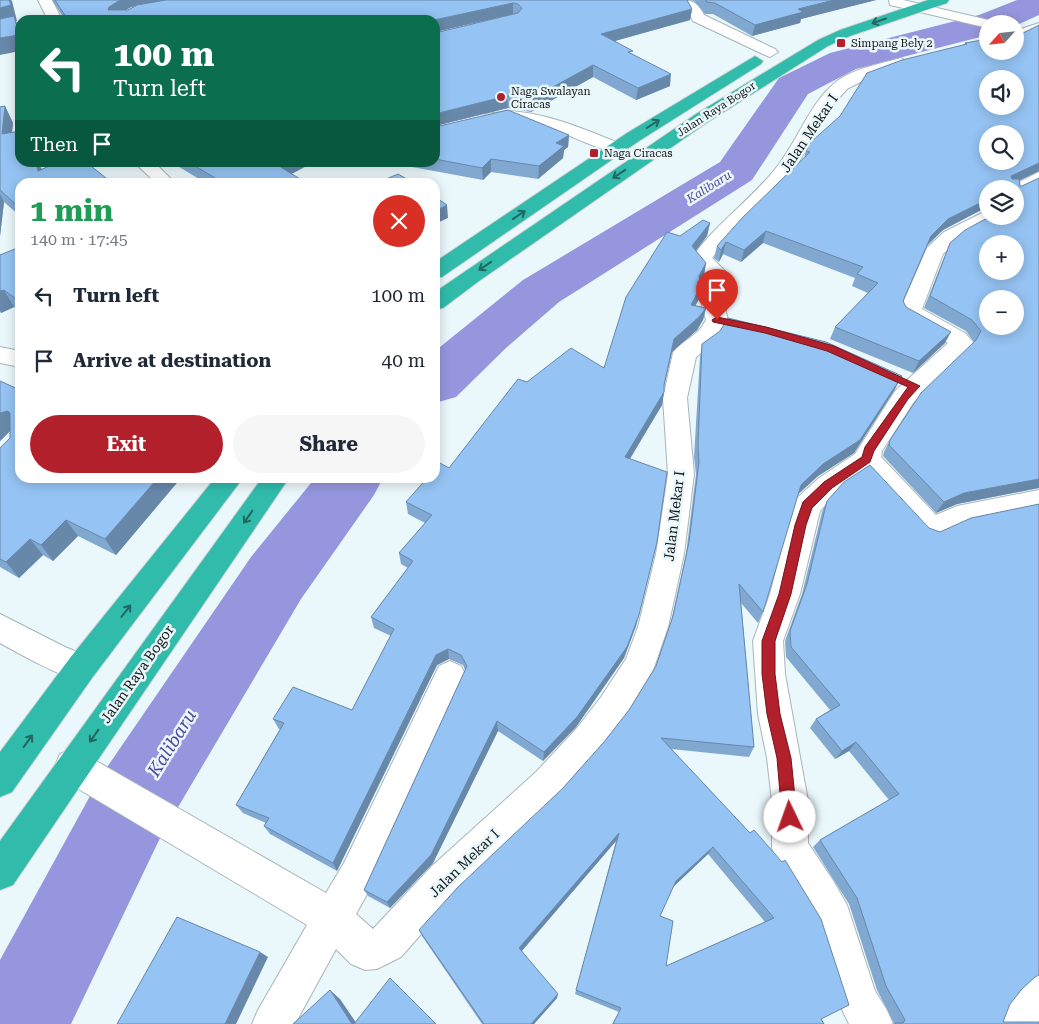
<!DOCTYPE html>
<meta charset="utf-8">
<style>
:root{--surface:#fff;--page:#f6f6f7;--text:#1f2937;--muted:#747a83;--accent:#b2202b}
body{margin:0;font-family:"Roboto Serif",serif;background:var(--page);color:var(--text);height:100vh;display:flex;flex-direction:column;font-size:19px;white-space:nowrap}
*{box-sizing:border-box;margin:0}
p{font-size:16px;color:var(--muted)}
.icon{flex:none;width:28px;height:28px;fill:none;stroke:currentColor;stroke-width:2;stroke-linecap:round;stroke-linejoin:round}
.map{position:relative;flex:1;overflow:hidden}
.sheet{position:absolute;left:15px;top:178px;width:425px;height:305px;display:flex;flex-direction:column;background:var(--surface);border-radius:15px;box-shadow:0 2px 12px #0003}
.sheet>*{flex:none}
.guide{position:absolute;left:15px;top:15px;width:425px;height:152px;border-radius:15px;box-shadow:0 2px 12px #0003;background:#0b6e4f;color:#fff;overflow:hidden}
.needle{width:32px;rotate:243deg}
.tools{position:absolute;left:979px;top:15px;display:grid;gap:10px}
.tools a{display:grid;place-items:center;width:45px;height:45px;border-radius:50%;background:var(--surface);box-shadow:0 2px 12px #0003;font-size:25px}
.pin{position:absolute;display:grid;place-items:center;width:42px;height:42px;color:#fff;margin:-51px -21px;border-radius:50% 50% 50% 0;rotate:-45deg;box-shadow:0 0 5px #0007}
.pin .icon{rotate:45deg}
.me{position:absolute;width:55px;margin:-28px;rotate:357deg;stroke-linejoin:round;filter:drop-shadow(0 0 4px #0008)}
.turn{display:flex;align-items:center;gap:18px;height:105px;padding:0 15px;font-size:22px}
.turn .icon{width:65px;height:65px;stroke-width:2.5}
.turn b{display:block;font-size:35px;line-height:42px}
.then{display:flex;align-items:center;height:48px;padding:0 15px;background:#0003;gap:10px;font-size:19px}
.round{display:grid;place-items:center;flex:none;width:52px;height:52px;border-radius:26px;background:var(--page)}
.overview{display:flex;align-items:center;justify-content:space-between;height:85px;padding:0 15px}
h1{font-size:30px;font-weight:700;line-height:38px;color:#1e9e55}
.action{display:flex;gap:10px;margin-top:auto;padding:10px 15px}
.action a{flex:1;height:58px;border-radius:30px;background:var(--accent);color:#fff;font-size:20px;font-weight:700;line-height:58px;text-align:center}
.action a+a{background:var(--page);color:var(--text)}
ul{padding:0;list-style:none}
li{display:flex;align-items:center;gap:15px;height:65px;padding:0 15px}
li div{flex:1}
li b{display:block;font-size:19px}
li em{font-style:normal}
.map>svg:first-child{display:block}
</style>
<div class="map">
<svg width="1039" height="1024" viewBox="0 0 1039 1024">
<rect width="100%" height="100%" fill="#eaf7fb"/>
<g fill="none" stroke-linecap="round" stroke-linejoin="round">
<path fill="#9696de" fill-rule="evenodd" d="M1017 0H1039V15L1015 26V24H988V35L856 69 808 94 752 180 559 302 506 348 456 397 435 403V351L523 280 720 162 779 78 830 53 979 15Z
M315 478H383L374 495 301 599 161 836 71 1024H0V960L101 776 251 557Z"/>
<g stroke="#a8b5b8" stroke-width="2">
<path id="minor" d="M38 0H52L62 20H48Z
M676 0C690 0 698 1 704 15L775 49 778 52 770 57 765 55 693 21 688 11Z
M889 0H903L993 21 995 24H988V28L890 5Z
M1039 23V32L1015 40V31Z
M901 58 909 63 907 66 868 78 847 89 832 106 791 175 726 240 712 258 728 274 720 290 728 320 716 342 696 357 687 398 694 474 684 554 668 627 651 676 625 719 601 750 560 796 458 892 401 957 377 969 365 970 351 964 336 949 295 1024H252L258 1010 307 925 60 778 55 766 60 754 72 749 84 754 326 893 344 863 439 666 450 661 461 666 466 676 370 889 356 914 373 929 432 866 536 772 577 728 601 697 626 659 638 627 656 554 668 474 663 398 673 353C682 339 696 339 706 320L698 290 706 275 691 259C715 224 750 201 776 168 798 141 809 103 837 81 855 68 880 64 901 58Z
M508 111C549 113 585 130 622 144L625 148 622 152 616 153C590 147 566 132 540 125 521 121 502 126 486 122L483 118 486 114Z
M134 162H154L174 182H155Z
M1039 172V185L1015 196V189H1006Z
M988 210V216H999L996 220 958 240 943 254 922 309 965 333 973 342 972 345 913 403 882 451 881 457 936 515 957 506 1039 490V512L963 527 933 541 923 538 865 474 837 492 820 511 800 594 783 641 785 674 808 801V843L834 882 847 905 875 991 887 1010 893 1024H849L838 1001 815 924 777 861 772 848V801L767 758 758 714 753 641 770 594 793 506 797 498 819 478 855 454 895 391 948 343 902 317 899 312 927 248 944 232Z
M0 347 20 351V367L0 363Z
M0 614 65 647 92 658 97 668 92 678 81 682C52 672 27 658 0 643Z
M1039 974V1024H992C1000 1002 1017 983 1039 974Z"/>
</g>
<g stroke="#d4d5d5" stroke-width="2">
<path id="highway" d="M928 0H949L947 3 850 36 828 46 708 122 479 281 443 308 435 310V292L696 114 818 40 840 30Z
M755 56 763 61 761 64 639 141 442 277 435 278V262L627 133Z
M215 478H243L92 678 12 792 0 797V752L70 658Z
M262 478H289L13 885 0 890V841Z"/>
</g>
<use href="#minor" fill="#fff" fill-rule="evenodd"/>
<use href="#highway" fill="#30bbab" fill-rule="evenodd"/>
</g>
<path fill="#80a8d1" fill-rule="evenodd" d="M52 0H687L692 9 690 20 615 41 633 55 670 86 636 100 593 77 531 112 508 108 435 126 514 14 435 32V20H65ZM135 6 128 10H126L131 7Z
M689 0H876L801 19 800 23 752 36 713 14H705L694 1Z
M988 39 1039 171 1019 181 1020 186H1022L1039 178V488L957 504 936 513 883 456 884 452 890 440 974 342 966 331 924 308 945 255 950 243 1015 216V189H988V209L981 210 943 230 926 247 903 301 906 307 945 343 913 373 830 339 835 327 868 293 852 286 855 278 763 243 741 262 723 254 719 262 714 258 717 246 804 158 806 151 964 45 965 43Z
M5 106 13 123 12 132 20 162 41 168 42 169 20 182V216L4 202 0 236V107Z
M435 127 569 135 568 147 564 150 563 158 538 179 491 172 483 180 385 162H435Z
M171 162H314L291 174 305 182H204Z
M710 223 707 236 696 251 706 263 704 275 700 282 701 286 699 299 695 305 706 308 703 320 697 330 672 352 664 387V392L662 405 630 459 654 554 636 626 624 658 576 727 543 761 498 731 433 863 390 908 368 896 364 890 465 670 463 665 449 659 437 665 337 871 270 834 264 826 266 823 243 813 236 805 280 729H279L273 719 352 710 391 636 374 628 371 617 408 568 401 564 399 553 425 523 408 514 406 502 449 468 527 382 604 368 680 236Z
M20 247V311L14 307 1 313 0 311V255Z
M702 344 895 389 854 453 818 476 797 495 763 612 758 623 741 603 754 747 749 757 671 749 750 833 821 1019 824 1024H612L619 1012 575 994 616 841 522 951 557 998 534 1024H482L422 936 419 930 562 789 604 742 629 710 656 666 671 622 686 554 696 474 694 457 700 357ZM708 854 765 922 666 966 660 916 673 887Z
M0 381 20 390V478H181L116 555 78 536 53 561 43 555 19 578 0 567V448L10 438V431L0 441Z
M827 501 940 532 1035 977 1022 989 1010 1004 1003 1022 1039 1024H891L894 1023 877 990 849 904 813 847 820 840 889 800 849 751 835 759 810 728 816 719 830 710 786 657 785 641 802 594 822 512Z"/>
<path fill="#6888aa" d="M9 0H11L12 1 17 21H16L20 30V51L0 55V8Z
M120 0H167L131 7 113 18 108 10 109 7Z
M834 0H876L801 19 800 23 752 36 755 25 798 9Z
M513 3V14L435 32V20Z
M692 9 690 20 600 45 601 34Z
M593 65V77L531 112V99Z
M671 74 670 86 636 100 638 88Z
M507 96 508 108 435 126V114Z
M5 106 13 123 10 150 2 134Z
M20 134V159L17 154Z
M569 135 568 147 564 150 563 158 538 179 539 166 556 143Z
M491 159V172L483 180 482 168Z
M36 162H39L41 168 45 182 38 171Z
M286 162H314L282 179 279 166Z
M1039 163V171L1005 187 1011 176Z
M0 194 4 202 0 236Z
M988 199V209L981 210 943 230 925 247 931 236 948 219Z
M447 205 448 218 435 224V211Z
M710 223 707 236 689 259 692 246Z
M766 231 763 243 741 262 744 250Z
M726 242 723 254 719 262 721 250Z
M706 263 704 275 696 289 699 276Z
M701 286 699 299 689 318 691 305Z
M4 290 14 307 1 313 0 310V291Z
M706 308 703 320 697 330 672 352 661 397 664 392 662 405 623 470 625 457 674 339Z
M951 332 945 343 913 373 919 361Z
M902 376 895 389 854 453 818 476 795 497 801 485 823 464Z
M8 411 20 428 11 430 0 441V413Z
M158 478H181L116 555 105 539Z
M1039 479V488L957 504 936 513 944 502 964 493Z
M66 520 78 536 53 561 41 545Z
M30 539 43 555 19 578 6 562Z
M657 542 636 626 624 658 576 727 543 761 544 752Z
M448 649 449 659 437 665 337 871 333 863 436 655Z
M497 721 498 731 433 863 390 908 387 902Z
M856 742 849 751 835 759 842 751Z
M619 833 616 841 519 954V948Z
M713 847 708 854 672 888 676 881Z
M260 952 268 957 236 1024H225Z
M330 990 340 999 357 1024H352Z
M558 994 557 998 534 1024H531Z"/>
<path fill="#95c3f3" stroke="#6888aa" fill-rule="evenodd" d="M0 0H9L11 5 0 8Z
M55 0H120L109 7 108 10H128L137 5 166 0H687L692 9 601 34 633 51 628 52 671 74 638 88 593 65 531 99 507 96 435 114V33L518 13 522 8 518 4 513 3 434 20H68Z
M705 0H834L798 9 803 12 755 25 715 3 707 2Z
M14 16 19 35 0 38V19Z
M1039 25V163L1011 176 1012 179H1019L1020 186H1022L1039 178V479L964 493 944 502 889 445 890 440 921 393 976 340 981 331 972 320 930 296 950 243 965 230 991 216H1015V189H988V199L948 219 931 236 903 301 906 307 951 332 919 361 835 327 878 283 857 274 863 267 766 231 744 250 726 242 721 250 717 246 743 217 810 152 806 151 811 142 840 116 867 73 902 60 967 44 965 43 988 39V51H1015V37ZM988 79H1015V106H988ZM988 134H1015V161H988ZM988 244H1015V271H988ZM988 299H1015V326H988Z
M5 106 2 134 20 131 17 154 20 153V162H36L38 171 58 162H86L111 182H20V208L0 190V107Z
M508 110 569 135 556 143 564 146 539 166 491 159 482 168 435 159V127Z
M188 162H286L279 166 305 182H222Z
M398 174 412 182H379Z
M435 197 447 205 435 211Z
M703 220 710 223 692 246 706 263 699 276 701 286 691 305 706 308 699 317 674 339 664 385V392L625 457 667 472 657 542 639 615 627 647 577 717 544 752 497 721 431 855 387 902 364 890 467 666 461 655 448 649 436 655 333 863 264 826 269 818 236 805 284 723 273 719 293 687 352 710 394 629 371 617 413 561 399 553 432 515 406 502 427 478H435V469L440 463 449 468 518 379 527 382 571 348 604 368 626 297 667 232 680 236Z
M20 247V302L4 290 0 291V255Z
M728 318 826 342 902 376 860 440 823 464 801 485 763 612 739 584 754 747 661 738 750 833 754 830 782 862 785 860 821 919 849 1005 821 1019 824 1024H613L621 1008 576 990 619 833 519 948 558 994 531 1024H484L419 930 458 887 562 789 604 742 629 710 656 666 673 616 689 542 699 462 698 445 702 344 720 331ZM713 847 774 918 666 966 673 921 660 916 676 881Z
M0 381 20 390V478H158L105 539 66 520 41 545 30 539 6 562 0 559V448L10 438V413L8 411 0 413Z
M870 465 929 528 940 532 971 518 1039 504V975L1035 977 1022 989 1010 1004 1003 1022H1039V1024H896L895 1023H903L905 1020 886 986 857 898 820 840 899 794 856 742 842 751 816 719 840 705 791 647 790 631 807 584 827 501 844 482Z
M177 917 260 952 225 1024H117Z
M390 978 436 1024H354Z
M330 990 352 1024H293Z"/>
<defs><path id="oneway-shaft" d="M-6 0H5M1.5-3L5.5 0L1.5 3" fill="none" stroke-width="1.6" stroke-linecap="round" stroke-linejoin="round" transform="scale(1.25)"/></defs>
<g stroke="#206861">
<use href="#oneway-shaft" transform="translate(879 21) rotate(161)"/>
<use href="#oneway-shaft" transform="translate(653 124) rotate(-32)"/>
<use href="#oneway-shaft" transform="translate(619 174) rotate(146)"/>
<use href="#oneway-shaft" transform="translate(519 215) rotate(-34)"/>
<use href="#oneway-shaft" transform="translate(485 266) rotate(146)"/>
<use href="#oneway-shaft" transform="translate(248 517) rotate(125)"/>
<use href="#oneway-shaft" transform="translate(126 611) rotate(-52)"/>
<use href="#oneway-shaft" transform="translate(94 736) rotate(125)"/>
<use href="#oneway-shaft" transform="translate(28 741) rotate(-54)"/>
</g>
<path fill="#b2202b" stroke="#74151c" d="M717 317 766 327 834 346 920 386 908 399 874 451 870 462 832 488 812 508 806 525 791 594 775 641V674L780 714 791 758 797 817 795 822 790 824 785 822 782 817 777 758 767 714 762 674V641L779 594 795 525 803 502 824 482 862 457 865 447 908 387 827 351 765 333 713 322 712 320Z"/>
<g fill="#b2202b" stroke="#eaf7fb" stroke-width="2">
<rect x="836" y="38" width="10" height="10" rx="2.5"/>
<circle cx="501" cy="97" r="5"/>
<rect x="589" y="148" width="10" height="10" rx="2.5"/>
</g>
<g text-anchor="middle" stroke-width="5" stroke-linejoin="round" paint-order="stroke">
<g font-size="11" fill="#111617" stroke="#eaf7fb" text-anchor="start">
<text x="851" y="47">Simpang Bely 2</text>
<text x="511" y="95">Naga Swalayan<tspan x="511" dy="13">Ciracas</tspan></text>
<text x="604" y="157">Naga Ciracas</text>
</g>
<g font-size="11" fill="#111617" stroke="#eaf7fb">
<text transform="translate(716 109) rotate(-33)" y="4">Jalan Raya Bogor</text>
</g>
<g font-size="12" font-style="italic" fill="#4f489e" stroke="#eaf7fb">
<text transform="translate(709 187) rotate(-32)" y="4">Kalibaru</text>
</g>
<g font-size="14" fill="#111617" stroke="#eaf7fb">
<text transform="translate(809 133) rotate(-56)" y="5">Jalan Mekar I</text>
<text transform="translate(674 516) rotate(-83)" y="5">Jalan Mekar I</text>
<text transform="translate(137 674) rotate(-55)" y="5">Jalan Raya Bogor</text>
<text transform="translate(464 863) rotate(-44)" y="5">Jalan Mekar I</text>
</g>
<g font-size="18" font-style="italic" fill="#4f489e" stroke="#eaf7fb">
<text transform="translate(172 743) rotate(-58)" y="6">Kalibaru</text>
</g>
</g>
</svg>
<div class="tools">
<a><svg class="needle" viewBox="-14 -14 28 28"><path d="M0-13l5 13h-10z" fill="#e53935"/><path d="M0 13l5-13h-10z" fill="#747a83"/></svg></a>
<a><svg class="icon" aria-label="sound" viewBox="0 0 24 24"><path d="M4 9h4l5-4v14l-5-4H4zM17 9q2 3 0 6"/></svg></a>
<a><svg class="icon" aria-label="search" viewBox="0 0 24 24"><circle cx="10" cy="10" r="6"/><path d="M15 15l6 6"/></svg></a>
<a><svg class="icon" aria-label="layers" viewBox="0 0 24 24"><path d="M12 4l9 5-9 5-9-5zM3 14l9 5 9-5"/></svg></a>
<a>+</a>
<a>−</a>
</div>
<div class="pin" style="left:717px;top:320px;background:#d93025"><svg class="icon" aria-label="arrive" viewBox="0 0 24 24"><path d="M6 21V4h12l-3 4 3 4H6"/></svg></div>
<svg class="me" style="left:790px;top:817px" viewBox="-20 -20 40 40"><circle r="19" fill="#fff"/><path d="M0-13L10 11 0 6-10 11z" fill="#b2202b"/></svg>
<div class="guide">
<div class="turn"><svg class="icon" aria-label="left" viewBox="0 0 24 24"><path d="M17 20v-9H6M10 6l-5 5 5 5"/></svg><div><b>100 m</b>Turn left</div></div>
<div class="then">Then<svg class="icon" aria-label="arrive" viewBox="0 0 24 24"><path d="M6 21V4h12l-3 4 3 4H6"/></svg></div>
</div>
<section class="sheet">
<div class="overview"><div><h1>1 min</h1><p>140 m · 17:45</p></div><a class="round" style="background:#d93025;color:#fff"><svg class="icon" aria-label="close" viewBox="0 0 24 24"><path d="M6 6l12 12M18 6L6 18"/></svg></a></div>
<ul>
<li><svg class="icon" aria-label="left" viewBox="0 0 24 24"><path d="M17 20v-9H6M10 6l-5 5 5 5"/></svg><div><b>Turn left</b></div><em>100 m</em></li>
<li><svg class="icon" aria-label="arrive" viewBox="0 0 24 24"><path d="M6 21V4h12l-3 4 3 4H6"/></svg><div><b>Arrive at destination</b></div><em>40 m</em></li>
</ul>
<div class="action"><a>Exit</a><a>Share</a></div>
</section>
</div>
